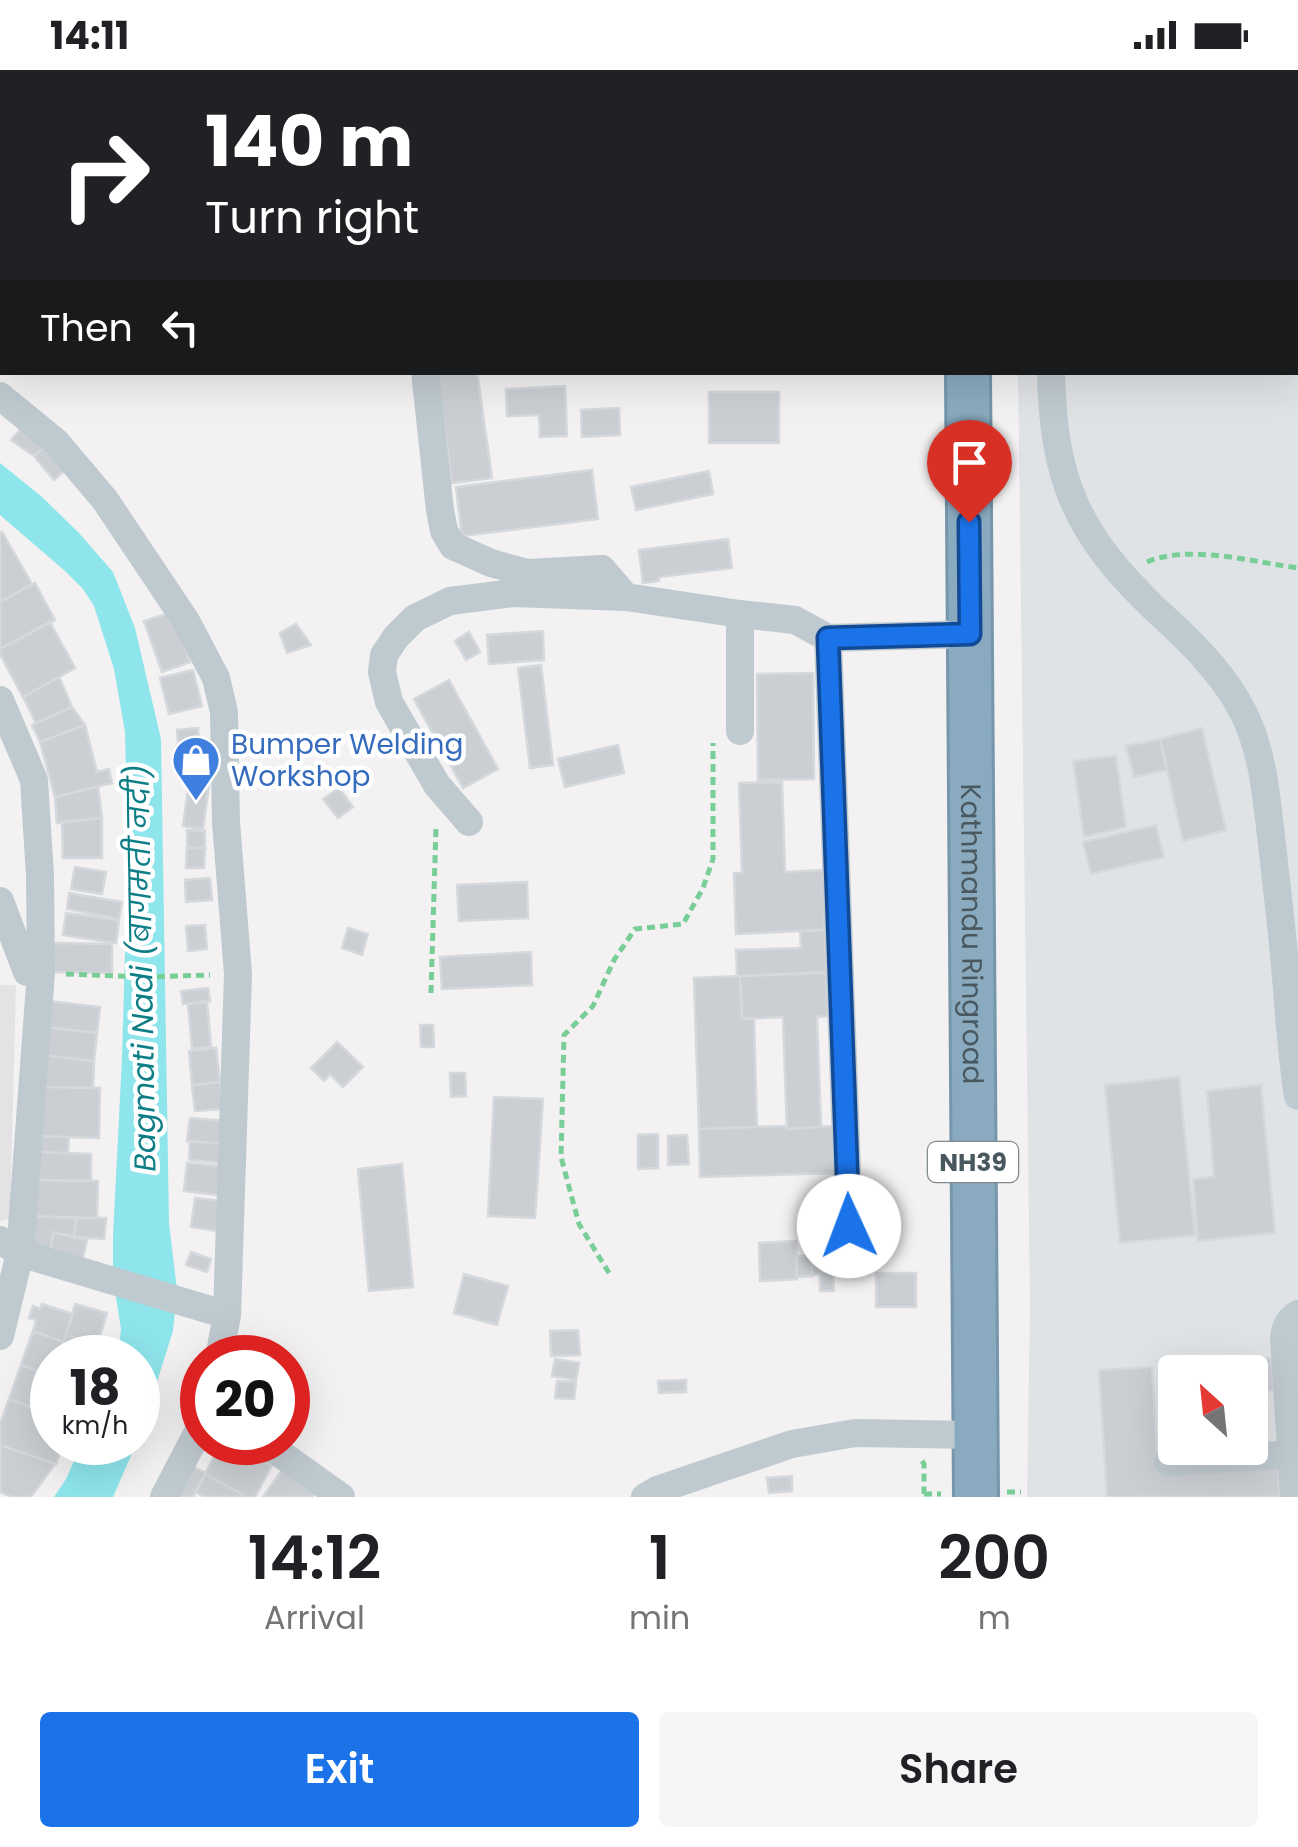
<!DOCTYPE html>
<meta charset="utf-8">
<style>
:root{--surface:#fff;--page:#f6f6f6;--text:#202124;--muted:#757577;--accent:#1a73e8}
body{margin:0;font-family:Poppins,"Noto Sans Devanagari",sans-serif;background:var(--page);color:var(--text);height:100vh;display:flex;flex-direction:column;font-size:38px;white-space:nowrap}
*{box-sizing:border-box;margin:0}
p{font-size:32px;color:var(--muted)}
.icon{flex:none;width:55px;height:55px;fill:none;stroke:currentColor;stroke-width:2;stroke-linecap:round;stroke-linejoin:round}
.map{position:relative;height:1427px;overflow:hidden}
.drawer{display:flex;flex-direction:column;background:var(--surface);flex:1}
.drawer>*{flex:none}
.banner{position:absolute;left:0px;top:0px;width:1300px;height:305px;box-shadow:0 10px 40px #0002;background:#202124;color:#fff;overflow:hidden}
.needle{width:65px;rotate:333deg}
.buttons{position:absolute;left:1158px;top:1285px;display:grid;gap:20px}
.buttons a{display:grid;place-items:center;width:110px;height:110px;border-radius:10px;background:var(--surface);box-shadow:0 10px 40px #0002;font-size:50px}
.speed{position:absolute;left:30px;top:1265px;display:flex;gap:20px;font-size:50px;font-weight:700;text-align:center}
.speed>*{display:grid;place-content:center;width:130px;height:130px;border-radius:50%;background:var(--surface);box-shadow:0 10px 40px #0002;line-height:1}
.speed small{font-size:25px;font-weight:400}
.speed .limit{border:15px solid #d22;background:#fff;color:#111}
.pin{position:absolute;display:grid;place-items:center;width:85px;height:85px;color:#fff;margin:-102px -42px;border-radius:50% 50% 50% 0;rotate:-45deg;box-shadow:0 0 10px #0007}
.pin .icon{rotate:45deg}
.me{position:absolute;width:110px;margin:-55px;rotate:358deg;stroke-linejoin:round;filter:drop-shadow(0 0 8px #0008)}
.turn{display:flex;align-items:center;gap:35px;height:210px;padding:0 40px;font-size:45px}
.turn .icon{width:130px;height:130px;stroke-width:2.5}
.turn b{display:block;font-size:70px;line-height:85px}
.then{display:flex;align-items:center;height:95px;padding:0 40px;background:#0003;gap:20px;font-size:38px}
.eta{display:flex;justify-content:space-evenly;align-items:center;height:170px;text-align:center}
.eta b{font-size:60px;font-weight:600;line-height:70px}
.primary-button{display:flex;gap:20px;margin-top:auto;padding:20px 40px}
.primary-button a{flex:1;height:115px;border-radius:10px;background:var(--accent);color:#fff;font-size:40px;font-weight:600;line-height:115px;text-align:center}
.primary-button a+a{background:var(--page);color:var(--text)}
.status{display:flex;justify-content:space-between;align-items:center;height:70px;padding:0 50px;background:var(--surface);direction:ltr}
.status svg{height:28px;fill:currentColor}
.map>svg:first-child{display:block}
</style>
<div class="status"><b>14:11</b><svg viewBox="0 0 49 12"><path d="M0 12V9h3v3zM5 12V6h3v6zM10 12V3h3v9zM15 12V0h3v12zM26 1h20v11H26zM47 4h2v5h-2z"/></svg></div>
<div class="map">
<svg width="1298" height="1427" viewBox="0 0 1298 1427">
<rect width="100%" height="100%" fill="#f3f1f1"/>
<path fill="#e4e2e4" d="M0 915H16L10 1148 0 1152Z"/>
<path fill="#e0e3e5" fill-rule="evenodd" d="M1013 0H1298V1427H1027L1030 1236 1018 303 1298 302V2H1013ZM1175 1302H1250V1378H1175Z"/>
<path fill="#8ee6ec" d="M0 393 42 427 79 463 113 502 135 558 161 669 169 1153 177 1220 173 1261 138 1372V1288L118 1287 121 1259 113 1208V1166L122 988 128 778 125 662 114 599 94 536 83 519 65 501 0 445Z
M82 1373 137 1372 113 1427H54L66 1409Z"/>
<path fill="#cbcfd3" stroke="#d5d8dc" stroke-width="2.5" d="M437 302H477L492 408 452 413Z
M565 316 567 366 540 367 539 345 507 346 506 319Z
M709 322H779V373H709Z
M619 338 620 365 582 367 581 340Z
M26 353 49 374 34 386 11 370Z
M49 374 69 397 54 410 34 386Z
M592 400 598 449 462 466 456 417Z
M709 401 713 424 636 440 631 417Z
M2 462 32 514 0 532V463Z
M728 469 732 498 659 507V511L643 513 639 480Z
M35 513 55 550 0 579V532Z
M173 542 190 592 162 602 144 551Z
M50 552 75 598 23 627 0 584V579Z
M296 554 311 575 287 583 280 563Z
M543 561 544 590 489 594 487 565Z
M469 562 480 582 466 590 455 571Z
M541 595 553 695 530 698 518 598Z
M193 600 202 636 169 644 160 608Z
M813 603 814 709 758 710 757 604Z
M59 607 72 637 36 653 23 627Z
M449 610 498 699 463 718 414 629Z
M72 637 85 655 40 672 32 655Z
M85 655 97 702 109 699 112 713 55 727 40 672Z
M198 658 201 695 180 697 177 660Z
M1202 658 1226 760 1183 771 1160 669Z
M1160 669 1167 700 1134 707 1126 676Z
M618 675 624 703 565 717 558 689Z
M1116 686 1126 757 1084 767 1073 691Z
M190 704 210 707 203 759 183 756Z
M782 712 785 802 823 800 825 860 736 864 734 803H742L739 713Z
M98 716 102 748 57 753 55 727Z
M339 718 353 737 338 748 323 729Z
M102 748V788H63L62 752Z
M1156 755 1164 787 1091 804 1083 772Z
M187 760 205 761V778H187Z
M187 778H205L204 798H186Z
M75 797 106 802 102 824 71 819Z
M210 808 212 830 186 832 185 810Z
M527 812 528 848 459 851 457 815Z
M69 823 122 832 119 849 67 839Z
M66 843 119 850 116 873 63 865Z
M205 855 207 879 188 881 186 856Z
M348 858 368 864 362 885 342 878Z
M825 860 826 902 737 906 736 880 801 878 800 861Z
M49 873 112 874V903L49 902Z
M531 882 532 915 442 919 440 887Z
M826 903 828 946 817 947 821 1057 787 1059 783 947 742 949 740 906Z
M740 906 742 949 754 948 757 1057 699 1059 694 908Z
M208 918 210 931 183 934 181 921Z
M49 931 100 937 97 963 46 957Z
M207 932 211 977 192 979 188 934Z
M420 955H433L434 977H421Z
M46 957 97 963 94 991 43 985Z
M337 972 363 997 343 1017 330 1004 324 1011 311 998Z
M216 978 220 1012 192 1015 189 981Z
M43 985 94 991 93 1018 41 1017Z
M450 1003H465L466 1026 451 1027Z
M1179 1007 1195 1165 1120 1173 1105 1015Z
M220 1012 223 1039 195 1041 192 1015Z
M1261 1015 1275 1163 1198 1171 1193 1109 1214 1107 1207 1021Z
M41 1017 100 1018 99 1068 35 1066Z
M494 1027 543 1029 535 1148 488 1146Z
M190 1048 225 1051 223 1074 187 1071Z
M786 1056 787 1059 833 1056 834 1103 700 1107 699 1059Z
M658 1064V1098L638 1099V1065Z
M687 1065 689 1094 668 1095V1066Z
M35 1066 69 1067 68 1083 34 1082Z
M190 1071 223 1074 222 1093 189 1090Z
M34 1082 91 1084V1111L29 1110Z
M187 1093 230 1097 227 1126 184 1121Z
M402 1094 413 1217 369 1221 358 1099Z
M29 1110 98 1111 97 1148 28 1146Z
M195 1128 223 1131 218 1161 191 1157Z
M28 1146 76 1148 74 1167 53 1162 51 1178H29Z
M76 1148H106L104 1169 74 1167Z
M53 1162 87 1170 82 1191 51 1178Z
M796 1171 797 1209 760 1211 759 1173Z
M868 1173 869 1204 833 1205 834 1221H820V1204L812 1205V1186L832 1185V1174Z
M191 1182 211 1189 207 1202 186 1195Z
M796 1186H812V1206L797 1207Z
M876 1203H916V1237H876Z
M464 1204 508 1216 497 1255 454 1243Z
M42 1234 73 1244 63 1272 33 1261 36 1250 29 1248 33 1236 40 1239Z
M75 1234 107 1243 97 1275 66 1265Z
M578 1260 580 1285 551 1286 550 1261Z
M33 1261 63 1272 57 1288H52L51 1305 21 1295Z
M66 1265 106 1278 103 1288H57Z
M1272 1288 1274 1320 1250 1322V1302H1216L1215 1292Z
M555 1289 579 1293 576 1310 552 1306Z
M21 1295 51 1305 39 1340 9 1329Z
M1152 1297 1158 1402 1278 1394 1280 1427H1107L1099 1300Z
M52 1302V1359L35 1353Z
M686 1310V1322L659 1323 658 1311Z
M557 1311 576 1312 574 1329 555 1328Z
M9 1329 39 1340 35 1353 52 1359V1372H64L56 1394 0 1375V1354Z
M222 1372H229L272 1395 255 1427H247L205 1404Z
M0 1375 55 1394 31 1427H12L0 1422Z
M285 1396 320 1416 312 1427H263Z
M194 1397 206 1403 193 1427H178Z
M205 1404 247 1427H205L195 1422Z
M792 1406V1421L769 1423 767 1408Z"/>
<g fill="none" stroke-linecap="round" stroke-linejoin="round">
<g stroke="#7596ab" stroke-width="48">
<g id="highway">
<path d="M967 0V2"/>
<path id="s1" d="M968 302 976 1427"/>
</g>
</g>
<path stroke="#79ce98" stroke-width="5" stroke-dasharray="8 5" stroke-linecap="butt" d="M1147 492C1189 474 1253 492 1298 498
M66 904 147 907 210 905
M431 923 436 756
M609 1203 579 1154 561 1087 564 965 593 936 614 890 635 859 683 854 703 818 713 789V673
M922 1391 924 1394V1424
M1007 1422H1021
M924 1424H941"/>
<path stroke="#bfcad0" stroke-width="28" d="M392 0V2
M1043 0V2
M291 2 294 0
M425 302 440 440 444 461 453 476 491 493 527 503 602 499 626 527 740 544V661
M1051 302C1053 410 1077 464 1154 538 1187 568 1223 602 1243 642 1265 685 1267 736 1273 783 1277 821 1282 859 1285 897 1289 940 1291 983 1298 1026
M0 326 56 372 105 430 186 551 216 608 224 642 226 752 238 904 227 1245 219 1288
M740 544 795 550 828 568
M0 630 34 710 40 806 41 902 20 1183 0 1266
M469 752 437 715 389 632 382 602 384 585 396 567 415 548 450 531 513 523 626 527
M0 831 27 902
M849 1157 828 568 970 564
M0 1170 20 1183 227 1245
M264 1372 341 1427
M1168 1392 1292 1384
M164 1427 202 1354
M645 1427 657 1420 792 1374 855 1363 975 1365
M1294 1427 1284 1266C1286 1255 1289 1250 1298 1244"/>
<use href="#highway" stroke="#8aabbf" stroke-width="42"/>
</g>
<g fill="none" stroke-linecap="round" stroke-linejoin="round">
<g stroke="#114b97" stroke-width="25">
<path id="route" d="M849 1156 828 568 970 564 969 452"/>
</g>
<use href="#route" stroke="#1a73e8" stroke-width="18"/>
</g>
<defs>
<g id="shop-pin" transform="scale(2.5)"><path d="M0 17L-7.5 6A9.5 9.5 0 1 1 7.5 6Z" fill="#3f7fe0" stroke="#fff"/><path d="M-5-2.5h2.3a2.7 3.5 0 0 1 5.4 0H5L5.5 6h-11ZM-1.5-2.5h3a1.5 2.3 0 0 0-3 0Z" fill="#fff"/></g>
</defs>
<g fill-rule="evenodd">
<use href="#shop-pin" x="196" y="690"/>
</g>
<g text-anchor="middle" stroke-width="9" stroke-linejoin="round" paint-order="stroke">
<rect fill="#fff" stroke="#80898f" stroke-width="2.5" x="928" y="1072" width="90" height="40" rx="8"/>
<g font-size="25" font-weight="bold" fill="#49575f">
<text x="973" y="1101">NH39</text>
</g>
<g font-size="28" fill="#366cbe" stroke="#fff" text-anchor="start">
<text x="231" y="684">Bumper Welding<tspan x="231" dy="32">Workshop</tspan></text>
</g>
<g font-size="28" fill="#49575f" stroke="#fff">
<text dy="10" stroke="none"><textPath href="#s1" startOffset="562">Kathmandu Ringroad</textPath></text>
</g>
<g font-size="30" font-style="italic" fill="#0e7e86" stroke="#fff">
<text transform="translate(142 898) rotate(-91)" y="10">Bagmati Nadi (बागमती नदी)</text>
</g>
</g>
</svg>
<div class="buttons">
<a><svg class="needle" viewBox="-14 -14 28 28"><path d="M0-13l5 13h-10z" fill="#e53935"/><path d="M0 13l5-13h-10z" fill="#757577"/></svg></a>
</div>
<div class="speed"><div>18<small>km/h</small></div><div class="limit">20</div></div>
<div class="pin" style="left:969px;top:452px;background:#d93025"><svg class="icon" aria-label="arrive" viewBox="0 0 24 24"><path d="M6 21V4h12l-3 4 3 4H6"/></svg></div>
<svg class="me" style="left:849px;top:1156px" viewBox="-20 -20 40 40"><circle r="19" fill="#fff"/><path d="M0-13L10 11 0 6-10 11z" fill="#1a73e8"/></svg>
<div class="banner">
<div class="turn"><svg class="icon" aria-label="right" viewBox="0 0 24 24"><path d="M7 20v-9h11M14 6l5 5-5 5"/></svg><div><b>140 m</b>Turn right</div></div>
<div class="then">Then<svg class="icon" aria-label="left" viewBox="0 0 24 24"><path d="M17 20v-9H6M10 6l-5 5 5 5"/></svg></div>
</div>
</div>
<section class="drawer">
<div class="eta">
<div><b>14:12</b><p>Arrival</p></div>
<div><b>1</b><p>min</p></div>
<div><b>200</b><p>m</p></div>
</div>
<div class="primary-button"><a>Exit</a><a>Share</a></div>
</section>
